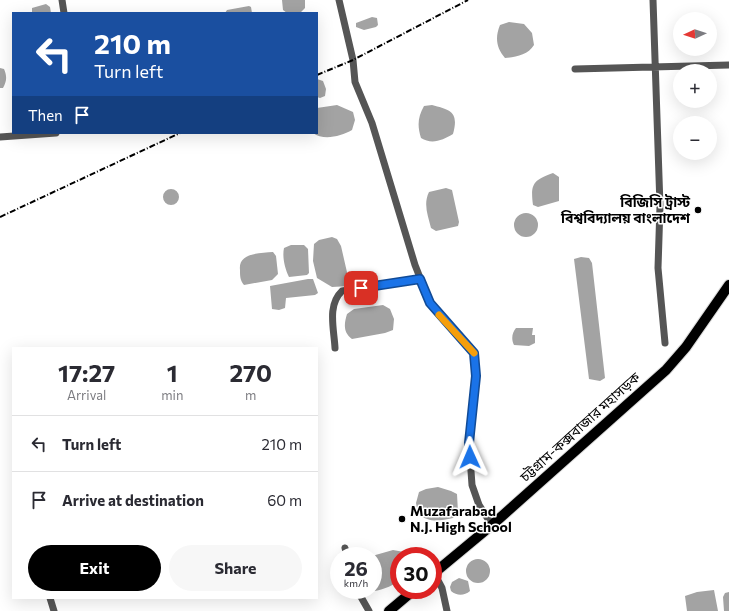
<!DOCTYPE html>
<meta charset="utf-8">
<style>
:root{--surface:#fff;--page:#f7f7f7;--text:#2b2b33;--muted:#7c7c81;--line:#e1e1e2;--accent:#000}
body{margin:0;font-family:Commissioner,"Noto Sans Bengali",sans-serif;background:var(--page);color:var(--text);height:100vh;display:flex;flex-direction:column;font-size:15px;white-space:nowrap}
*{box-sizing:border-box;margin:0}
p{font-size:13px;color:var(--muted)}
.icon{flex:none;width:22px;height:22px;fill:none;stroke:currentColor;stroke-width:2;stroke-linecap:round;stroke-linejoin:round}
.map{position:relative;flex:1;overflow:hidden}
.side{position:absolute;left:12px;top:347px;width:306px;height:252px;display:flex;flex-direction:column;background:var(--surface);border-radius:0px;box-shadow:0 4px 16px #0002}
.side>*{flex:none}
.hud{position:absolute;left:12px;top:12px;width:306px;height:122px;border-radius:0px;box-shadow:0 4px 16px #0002;background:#1a4fa0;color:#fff;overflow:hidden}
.needle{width:26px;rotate:267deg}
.buttons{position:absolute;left:673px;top:12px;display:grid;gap:8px}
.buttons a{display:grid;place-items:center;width:44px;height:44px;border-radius:50%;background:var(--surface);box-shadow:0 4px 16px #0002;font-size:20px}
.speed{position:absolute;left:330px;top:547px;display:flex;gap:8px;font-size:20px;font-weight:700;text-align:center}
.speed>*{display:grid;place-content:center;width:52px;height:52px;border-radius:50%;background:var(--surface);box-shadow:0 4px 16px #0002;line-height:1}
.speed small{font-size:10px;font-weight:400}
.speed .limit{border:6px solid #d22;background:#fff;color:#111}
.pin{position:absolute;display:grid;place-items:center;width:34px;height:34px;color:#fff;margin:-17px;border-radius:8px;box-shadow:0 2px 6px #0006}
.me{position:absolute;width:44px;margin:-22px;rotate:359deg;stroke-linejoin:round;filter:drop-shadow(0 0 3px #0008)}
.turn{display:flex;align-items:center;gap:14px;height:84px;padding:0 16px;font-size:18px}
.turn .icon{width:52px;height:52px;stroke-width:2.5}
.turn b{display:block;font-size:28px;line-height:34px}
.then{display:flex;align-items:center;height:38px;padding:0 16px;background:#0003;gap:8px;font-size:15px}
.eta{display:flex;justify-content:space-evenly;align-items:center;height:68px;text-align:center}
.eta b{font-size:24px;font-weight:700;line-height:28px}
.button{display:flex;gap:8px;margin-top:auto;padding:8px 16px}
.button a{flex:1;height:46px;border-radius:24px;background:var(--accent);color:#fff;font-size:16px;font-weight:700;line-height:46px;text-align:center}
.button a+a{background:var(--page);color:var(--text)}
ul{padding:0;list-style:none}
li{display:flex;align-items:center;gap:12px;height:56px;padding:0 16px;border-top:1px solid var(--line)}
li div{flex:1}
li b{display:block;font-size:15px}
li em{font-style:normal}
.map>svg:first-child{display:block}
</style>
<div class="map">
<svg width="729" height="611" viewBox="0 0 729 611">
<rect width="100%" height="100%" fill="#fff"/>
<path fill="#a3a3a3" d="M282 0H305V8L300 13H287L283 10Z
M46 4 50 7 51 13H32V8Z
M249 6 251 7 252 13H225L227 10Z
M372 17 377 18 378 25 376 27 364 30 356 27V23Z
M509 22 524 24 532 33 534 45C528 55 516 57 505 58 496 48 495 37 500 25Z
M0 68 4 69C7 76 7 81 3 88H0Z
M317 79 323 81 326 89 325 96 320 98 317 97Z
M337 105 353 112 355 120 352 130C341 136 324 141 313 133H317V108Z
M432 105C451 110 459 112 453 134 443 140 432 145 421 138 417 125 418 117 424 106Z
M553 173 559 177V201L538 207 533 205C530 183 534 180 553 173Z
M446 188 452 190 459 222 458 226 436 231 431 228C428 216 423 204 429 192Z
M163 197a8 8 0 1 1 16 0a8 8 0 1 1-16 0Z
M514 225a12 12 0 1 1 24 0a12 12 0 1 1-24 0Z
M332 237 337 239 341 246 349 281V286L332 287 317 278 313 261 314 244 319 240Z
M291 245H304L308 249 309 273 307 275 289 277C285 269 282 257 284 248Z
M273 252 276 256 278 274 272 280 244 285C240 280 240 276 240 270 238 253 259 253 273 252Z
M581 257 589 258 592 263 605 378 600 381 589 379 574 259Z
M308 279H313L318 293 315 295 286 298 285 308 279 310 272 309 270 286Z
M383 305 390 309 394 319 393 330 385 333 352 339C343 332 344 324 347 314L354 309Z
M516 328H533L532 335H535V343L529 346 514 345C511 339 512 333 516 328Z
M438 487 451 491 457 494 458 512 453 518C439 521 430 523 418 514L416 503 419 492 426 489Z
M393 550 404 552 406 556H399V582C388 587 376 594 364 590H373L372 556Z
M466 571a12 12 0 1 1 24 0a12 12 0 1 1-24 0Z
M459 578 468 581 470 591C464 596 457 596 451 591L450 587 452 582Z
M714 590 718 611H687L685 596 697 592Z
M729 592V611H724L723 597 725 593Z"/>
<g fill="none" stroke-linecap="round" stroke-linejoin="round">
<g stroke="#dbdbdb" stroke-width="12">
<path id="highway" d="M433 574 492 525 666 370 686 347 729 285
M389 611 414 590"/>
</g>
<path stroke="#555" stroke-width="7" d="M62 0 64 13
M339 0 353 60 355 82 372 123 415 265 430 303 474 353 476 376 469 443 472 485 479 505 492 525
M653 0 660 206 658 268 665 343
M575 69 729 65
M0 137 56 133
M335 348C334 329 327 305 342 291L420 279
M345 548 347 556
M434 573 442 588 447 611
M357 590 369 611
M50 598 54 611"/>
<use href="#highway" stroke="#000" stroke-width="10"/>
<path stroke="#000" stroke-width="2" stroke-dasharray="6 2 1 2" stroke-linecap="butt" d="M317 75 353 60 468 0
M0 217 180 133"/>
</g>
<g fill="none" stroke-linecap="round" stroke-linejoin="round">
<g stroke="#114b97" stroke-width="10">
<path id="route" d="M361 288 420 279 430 303 474 353 476 376 469 443 470 457"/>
</g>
<use href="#route" stroke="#1a73e8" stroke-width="7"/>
<path stroke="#f59e0b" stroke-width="7" d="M439 315 474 353"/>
</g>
<g fill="#000" stroke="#fff" stroke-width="1.5">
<circle cx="698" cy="210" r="4"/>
<circle cx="402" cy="519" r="4"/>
</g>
<g text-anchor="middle" stroke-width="3" stroke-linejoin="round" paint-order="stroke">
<g font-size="14" font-weight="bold" fill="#000" stroke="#fff" text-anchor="end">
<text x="690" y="207">বিজিসি ট্রাস্ট<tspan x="690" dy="16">বিশ্ববিদ্যালয় বাংলাদেশ</tspan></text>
<text x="410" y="516" text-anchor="start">Muzafarabad<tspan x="410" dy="16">N.J. High School</tspan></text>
</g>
<g font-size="14" fill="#000" stroke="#fff">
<text transform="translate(580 427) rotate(-42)" y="5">চট্টগ্রাম-কক্সবাজার মহাসড়ক</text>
</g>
</g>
</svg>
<div class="buttons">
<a><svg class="needle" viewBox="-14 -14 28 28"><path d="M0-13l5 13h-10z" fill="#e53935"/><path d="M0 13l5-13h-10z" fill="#7c7c81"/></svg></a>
<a>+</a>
<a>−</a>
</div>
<div class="speed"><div>26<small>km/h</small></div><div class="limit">30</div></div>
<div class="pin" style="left:361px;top:288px;background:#d93025"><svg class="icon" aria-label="arrive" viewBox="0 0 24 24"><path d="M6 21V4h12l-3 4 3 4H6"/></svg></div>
<svg class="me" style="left:470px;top:457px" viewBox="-20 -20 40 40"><path d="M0-17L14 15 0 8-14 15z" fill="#1a73e8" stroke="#fff" stroke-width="4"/></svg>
<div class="hud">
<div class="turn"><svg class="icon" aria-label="left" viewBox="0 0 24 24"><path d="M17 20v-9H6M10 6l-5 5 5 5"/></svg><div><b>210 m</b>Turn left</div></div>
<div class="then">Then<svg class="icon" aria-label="arrive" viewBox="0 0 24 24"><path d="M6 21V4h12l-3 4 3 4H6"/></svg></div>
</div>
<section class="side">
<div class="eta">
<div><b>17:27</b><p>Arrival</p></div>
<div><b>1</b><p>min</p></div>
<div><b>270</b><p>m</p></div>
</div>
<ul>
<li><svg class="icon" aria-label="left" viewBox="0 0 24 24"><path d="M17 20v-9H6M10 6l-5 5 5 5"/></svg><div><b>Turn left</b></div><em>210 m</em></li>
<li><svg class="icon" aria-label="arrive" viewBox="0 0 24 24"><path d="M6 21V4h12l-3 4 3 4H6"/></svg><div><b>Arrive at destination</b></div><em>60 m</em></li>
</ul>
<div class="button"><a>Exit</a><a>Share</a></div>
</section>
</div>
